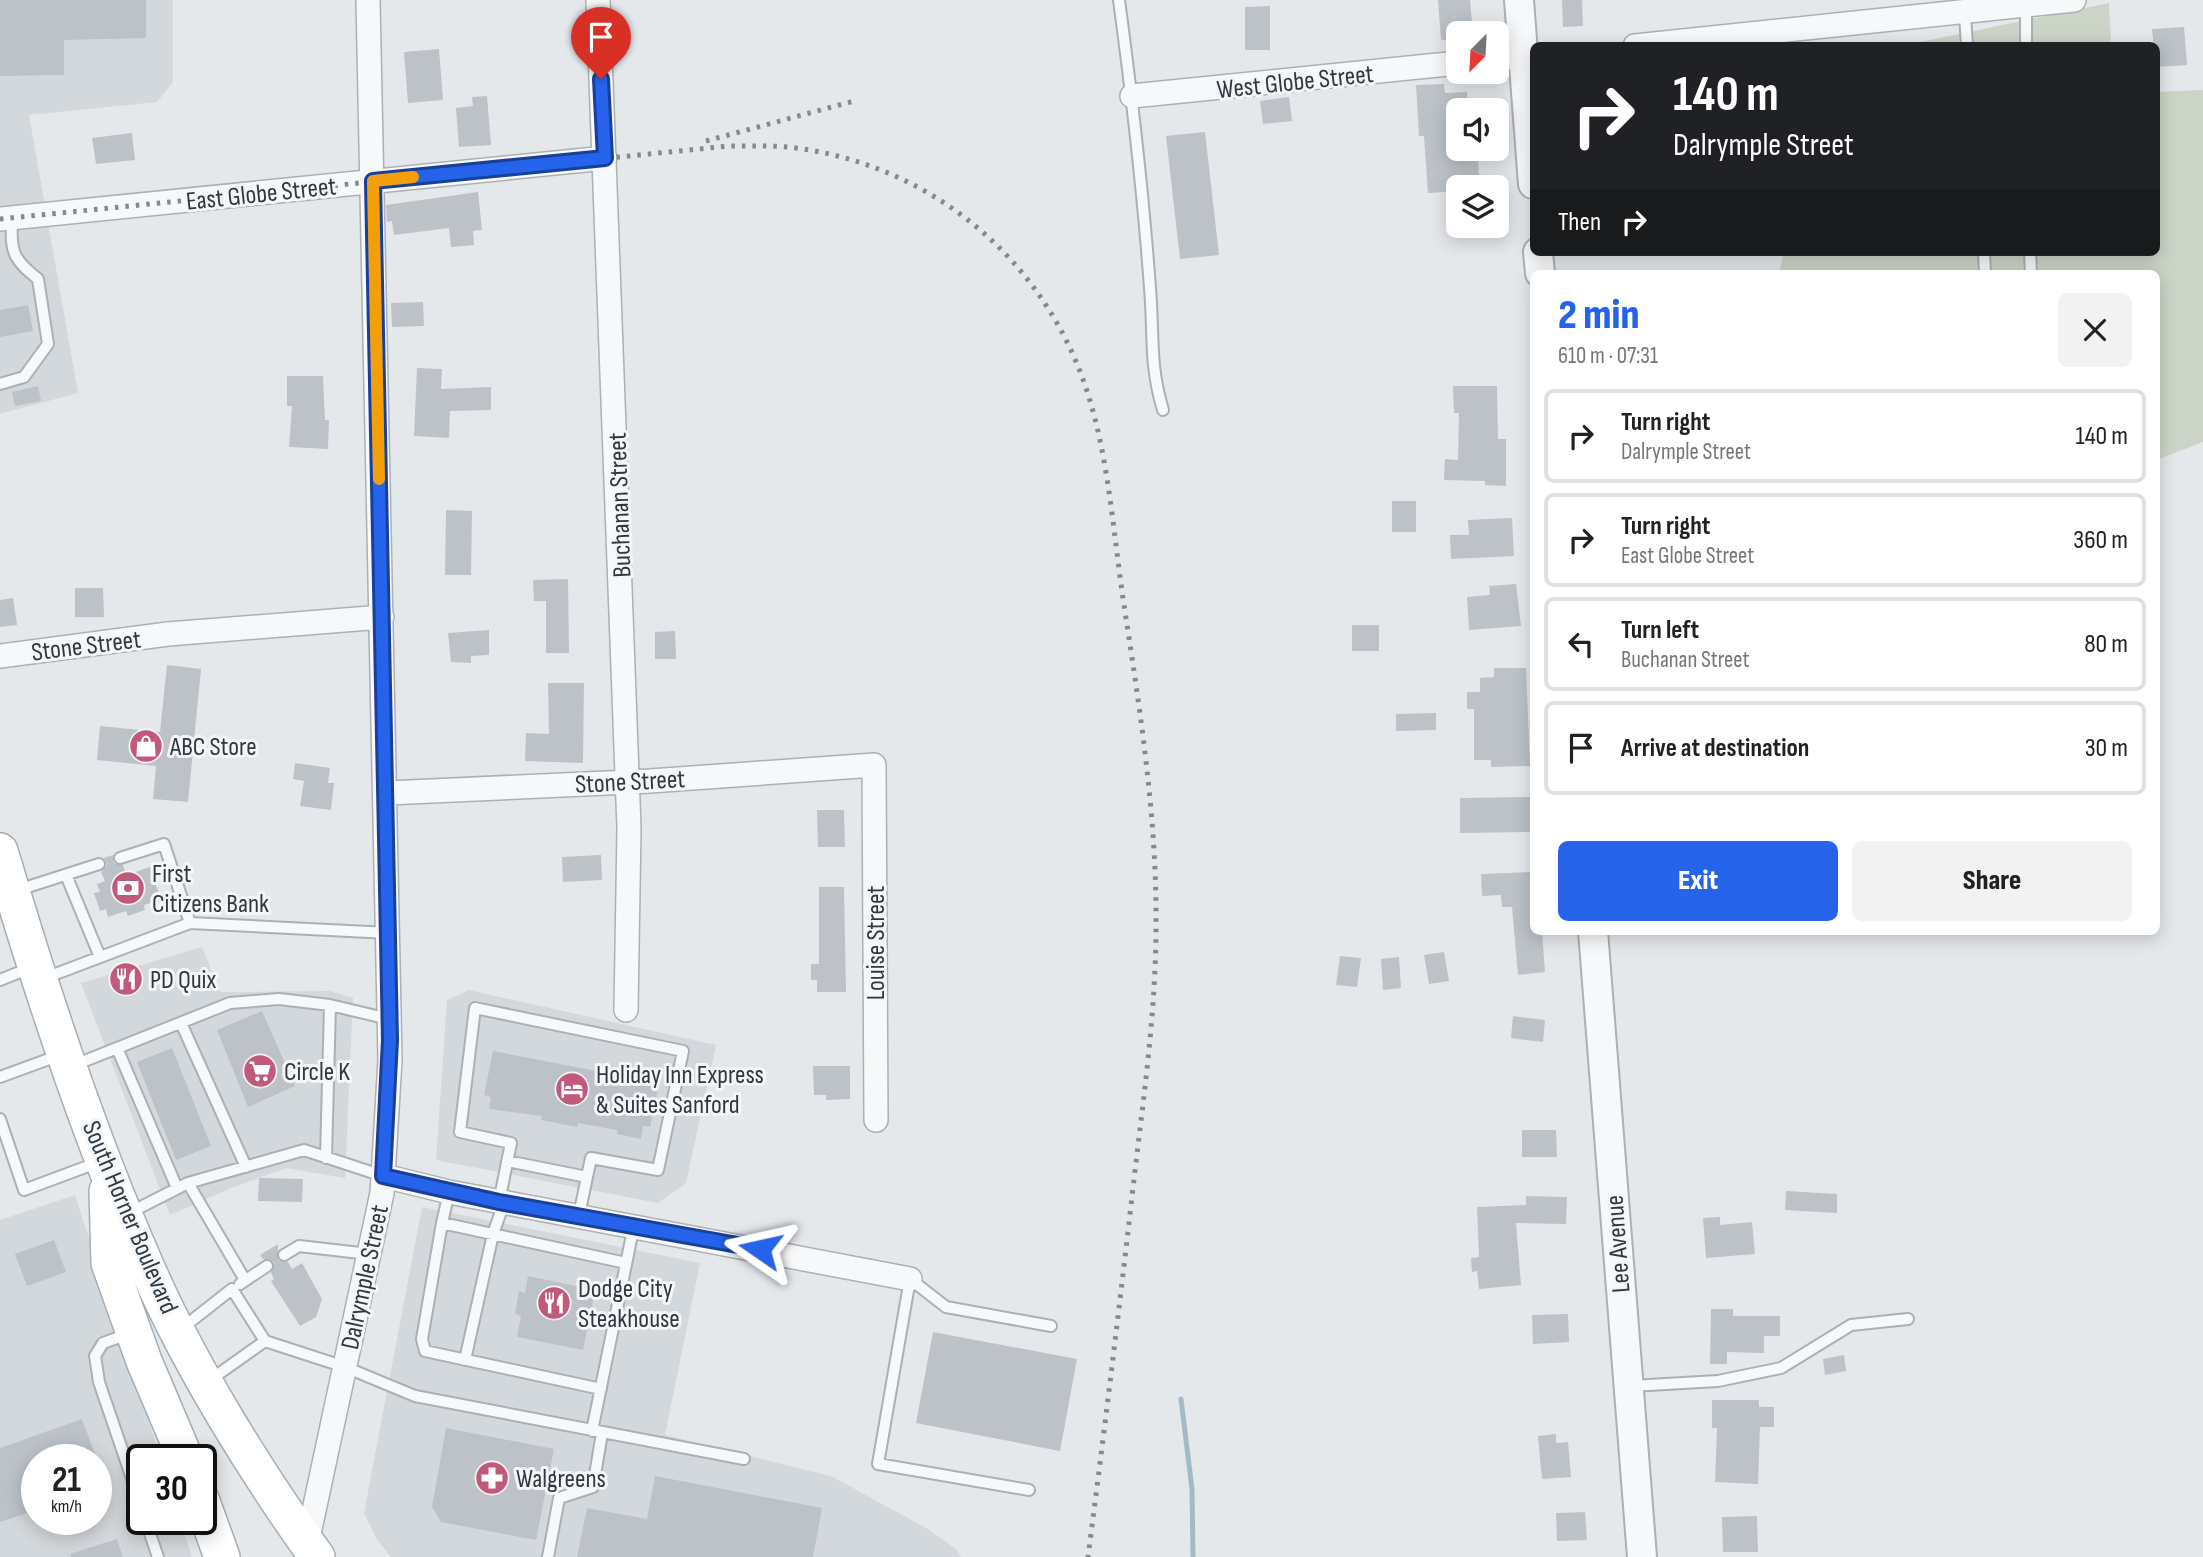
<!DOCTYPE html>
<meta charset="utf-8">
<style>
:root{--surface:#fff;--page:#f2f2f2;--text:#202124;--muted:#757577;--line:#e0e0e0;--accent:#2563eb}
body{margin:0;font-family:"Sofia Sans Condensed",sans-serif;background:var(--page);color:var(--text);height:100vh;display:flex;flex-direction:column;font-size:26px;white-space:nowrap}
*{box-sizing:border-box;margin:0}
p{font-size:23px;color:var(--muted)}
.icon{flex:none;width:38px;height:38px;fill:none;stroke:currentColor;stroke-width:2;stroke-linecap:round;stroke-linejoin:round}
.map{position:relative;flex:1;overflow:hidden}
.drawer{position:absolute;left:1530px;top:270px;width:630px;height:665px;display:flex;flex-direction:column;background:var(--surface);border-radius:10px;box-shadow:0 4px 18px #0003}
.drawer>*{flex:none}
.hud{position:absolute;left:1530px;top:42px;width:630px;height:214px;border-radius:10px;box-shadow:0 4px 18px #0003;background:#202124;color:#fff;overflow:hidden}
.needle{width:46px;rotate:204deg}
.buttons{position:absolute;left:1446px;top:21px;display:grid;gap:14px}
.buttons a{display:grid;place-items:center;width:63px;height:63px;border-radius:10px;background:var(--surface);box-shadow:0 4px 18px #0003;font-size:35px}
.speed{position:absolute;left:21px;top:1444px;display:flex;gap:14px;font-size:35px;font-weight:700;text-align:center}
.speed>*{display:grid;place-content:center;width:91px;height:91px;border-radius:50%;background:var(--surface);box-shadow:0 4px 18px #0003;line-height:1}
.speed small{font-size:18px;font-weight:400}
.speed .limit{border:4px solid #111;border-radius:10px;background:#fff;color:#111}
.pin{position:absolute;display:grid;place-items:center;width:60px;height:60px;color:#fff;margin:-72px -30px;border-radius:50% 50% 50% 0;rotate:-45deg;box-shadow:0 0 7px #0007}
.pin .icon{rotate:45deg}
.me{position:absolute;width:77px;margin:-38px;rotate:281deg;stroke-linejoin:round;filter:drop-shadow(0 0 5px #0008)}
.turn{display:flex;align-items:center;gap:24px;height:147px;padding:0 28px;font-size:32px}
.turn .icon{width:91px;height:91px;stroke-width:2.5}
.turn b{display:block;font-size:49px;line-height:60px}
.then{display:flex;align-items:center;height:66px;padding:0 28px;background:#0003;gap:14px;font-size:26px}
.round{display:grid;place-items:center;flex:none;width:74px;height:74px;border-radius:10px;background:var(--page)}
.head{display:flex;align-items:center;justify-content:space-between;height:119px;padding:0 28px}
h1{font-size:42px;font-weight:800;line-height:52px;color:var(--accent)}
.button{display:flex;gap:14px;margin-top:auto;padding:14px 28px}
.button a{flex:1;height:80px;border-radius:10px;background:var(--accent);color:#fff;font-size:28px;font-weight:800;line-height:80px;text-align:center}
.button a+a{background:var(--page);color:var(--text)}
ul{padding:0;list-style:none}
li{display:flex;align-items:center;gap:21px;height:94px;margin:0 14px 10px;padding:0 14px;border:4px solid var(--line);border-radius:10px}
li div{flex:1}
li b{display:block;font-size:26px}
li em{font-style:normal}
.map>svg:first-child{display:block}
</style>
<div class="map">
<svg width="2203" height="1557" viewBox="0 0 2203 1557">
<rect width="100%" height="100%" fill="#e5e8eb"/>
<path fill="#d3d8dc" fill-rule="evenodd" d="M0 0H173V82L157 102 29 115 78 393 0 414Z
M202 947 220 992 330 991 353 998 345 1178 286 1168 229 1189 170 1215 81 983Z
M469 990 716 1045 686 1183 658 1203 436 1160 447 1000Z
M75 1195 161 1459 142 1460V1519H180L192 1557H0V1220ZM37 1460H96V1519H37Z
M422 1207 700 1263 665 1435 831 1476 926 1528 956 1549 961 1557H391L376 1538 364 1513Z"/>
<path fill="#ccd4c7" d="M2109 3 2111 45H1906Z
M2203 90V442L2156 460V273H1779L1784 252H2156V92Z"/>
<g fill="none" stroke-linecap="round" stroke-linejoin="round">
<path stroke="#a4bac6" stroke-width="5" d="M1181 1399 1192 1489 1193 1557"/>
</g>
<path fill="#bcc2c7" d="M0 0H146V38L64 40V75L0 76Z
M1438 0H1470L1473 33H1458V39L1441 40Z
M1562 0H1582L1583 26 1563 27Z
M1270 6V50H1245V7Z
M2184 27 2187 65 2156 67 2152 29Z
M439 49 443 100 408 103 404 52Z
M1444 84 1445 93 1467 92 1468 110H1458V160L1478 159 1480 187H1458V191L1428 193 1424 136H1419L1416 85Z
M487 96 491 145 459 147 456 108 473 106 472 97Z
M1289 97 1292 121 1263 124 1260 101Z
M1205 132 1219 255 1180 259 1166 136Z
M132 133 135 160 96 164 92 138Z
M478 192 482 230 473 231 474 245 451 247 449 228 394 235 392 221 387 222 386 205Z
M423 302 424 326 392 327 391 303Z
M28 305 33 331 0 337V310Z
M417 368 442 369 441 389 491 387V410L450 411 449 438 414 436Z
M287 376H323L325 420H329L328 449 289 447 292 406H287Z
M38 386 41 401 15 406 12 392Z
M1453 386H1497L1498 439H1506V486L1485 485V481L1444 480 1445 459 1458 460 1459 413H1454Z
M1392 501H1416V532H1392Z
M446 510 472 511 471 575H445Z
M1512 518 1514 556 1451 559 1450 535H1469L1468 520Z
M568 579 569 653H546V601H534L533 580Z
M1516 584 1521 626 1469 630 1467 597 1490 595 1489 586Z
M75 588H103L104 617H75Z
M13 598 17 625 0 627V600Z
M1352 625H1379V651H1352Z
M489 630V655L471 656V663L451 662 448 633Z
M675 631 676 659H655V632Z
M167 665 201 669 188 802 153 799 156 766 97 760 100 726 160 732Z
M1494 668H1526L1530 766 1491 767V760H1474V709H1467V692H1480V678L1494 677Z
M548 683H584L583 763 525 761 526 733 549 734Z
M1436 713V730L1396 731V714Z
M295 763 330 768 328 783H334L331 810 300 806 304 781 293 779Z
M1533 797V832L1460 833V798Z
M817 810H844L845 847H818Z
M113 855 114 863 123 865 126 875 150 867 161 900 144 905 145 910 128 916 126 911 108 917 106 909 100 911 94 893 100 892 97 884 105 881 101 872 107 865 104 858Z
M601 855 602 880 563 882 562 857Z
M1533 872V931H1542L1545 972 1518 975 1512 907H1502L1501 895 1482 896 1481 874Z
M819 887H844L846 992H817V980H811V964H819Z
M1444 952 1449 981 1429 984 1424 955Z
M1340 956 1361 958 1357 987 1336 985Z
M1399 957 1401 988 1383 990 1381 959Z
M262 1011 295 1086 248 1107 217 1030Z
M1513 1016 1545 1020 1543 1042 1511 1038Z
M172 1048 211 1146 176 1160 137 1062Z
M493 1051 659 1083 650 1127 643 1126 641 1139 617 1134V1130L578 1123 577 1127 541 1120 542 1116 489 1109 491 1097 484 1095Z
M813 1066H850V1099L826 1100V1095H814Z
M1522 1130H1556L1557 1157H1522Z
M259 1178 303 1179 302 1202 258 1201Z
M1786 1191 1837 1194V1213L1785 1210Z
M1526 1196 1567 1197 1566 1224 1516 1223 1521 1285 1479 1289 1477 1271 1472 1272 1471 1258 1479 1257 1477 1207 1526 1205Z
M1720 1217V1225L1752 1222 1755 1254 1706 1258 1703 1218Z
M54 1240 66 1272 27 1286 15 1254Z
M278 1244V1260L288 1262 292 1269 302 1263 322 1299 316 1317 300 1326 271 1281 274 1279 271 1273 274 1262 263 1259 260 1255Z
M528 1276 595 1290 583 1350 517 1337 521 1316 515 1314 519 1291 525 1293Z
M1711 1309H1733V1316H1780V1336H1764V1353L1727 1352V1364H1710Z
M1568 1314 1569 1342 1533 1344 1532 1315Z
M933 1332 1077 1359 1060 1451 916 1423Z
M1844 1355 1846 1371 1825 1375 1823 1359Z
M1712 1400H1759V1407H1774V1427H1760L1758 1484 1715 1482 1717 1428H1712Z
M82 1419 97 1460H37V1510L0 1522V1448Z
M446 1428 554 1449 536 1540 441 1522 432 1507Z
M1556 1434V1443L1568 1442 1571 1477 1542 1479 1538 1436Z
M655 1476 822 1508 813 1557H577L587 1508 647 1519Z
M1585 1512 1587 1540 1557 1541 1556 1513Z
M1757 1516 1758 1552H1723L1722 1517Z
M117 1539 123 1557H71L70 1554Z"/>
<g fill="none" stroke-linecap="round" stroke-linejoin="round">
<g stroke="#aab0b5" stroke-width="14">
<path id="service" d="M1119 0C1132 96 1143 192 1150 288 1154 334 1149 364 1163 410
M2026 6V46
M1965 14 1967 46
M1984 252 1985 273
M2030 252 2031 273
M0 384 24 377 48 344 38 279C11 258 11 251 12 218
M120 858 164 844 190 923 389 933
M66 875 100 957
M18 890 99 864
M45 978 190 923
M0 980 30 968
M181 1023 246 1167
M117 1048 177 1188
M72 1066 230 1003 279 999 330 1005
M0 1077 60 1055
M0 1119 24 1190 99 1162
M326 1158 330 1005 389 1019
M507 1161 587 1177
M188 1183 304 1150 383 1176
M499 1202 511 1143 460 1132 475 1008 683 1051 658 1170 591 1158 579 1215
M129 1213 188 1183 245 1280
M442 1223 449 1192
M284 1255 299 1246 369 1254
M240 1284 267 1266
M181 1329 232 1289 265 1341 345 1367 415 1396 744 1459
M128 1334 103 1343 95 1356 99 1382 142 1508
M465 1360 493 1234 504 1203
M210 1380 265 1341
M1631 1386 1718 1381 1781 1368 1851 1325 1908 1319
M601 1389 425 1351 422 1339 442 1223 626 1263
M592 1431 634 1225
M1029 1490 878 1464 910 1279 946 1307 1051 1326
M145 1519 158 1557
M548 1557 559 1498 593 1487 602 1433"/>
</g>
<g stroke="#aab0b5" stroke-width="26">
<path id="minor" d="M598 0 629 828 626 1010
M1635 46 2074 0
M1496 59 1533 55
M1132 96 1458 63
M0 219 605 158
M0 656 168 634 382 617
M387 793 650 781 874 765 876 1120
M384 1176 449 1192 910 1279
M307 1543 382 1193 390 1060 368 0"/>
</g>
<g stroke="#aab0b5" stroke-width="32">
<path id="tertiary" d="M1519 0 1533 184
M1538 252 1540 273
M1593 931 1642 1557"/>
</g>
<g stroke="#a5aeb5" stroke-width="38">
<path id="primary" d="M0 851C41 990 89 1137 148 1270 190 1366 256 1472 317 1557
M107 1191 109 1263 144 1361 186 1460
M201 1499 222 1557"/>
</g>
<use href="#service" stroke="#f7f8f9" stroke-width="10"/>
<use href="#minor" stroke="#f7f8f9" stroke-width="23"/>
<use href="#tertiary" stroke="#f7f8f9" stroke-width="28"/>
<use href="#primary" stroke="#fff" stroke-width="35"/>
<path stroke="#808a93" stroke-width="5" stroke-dasharray="3.5 7" stroke-linecap="butt" d="M706 141 854 101
M0 219 729 146C754 146 779 145 803 149 935 169 1042 260 1085 385 1109 455 1113 533 1124 605 1140 710 1157 818 1156 925 1156 1013 1143 1101 1133 1188 1119 1311 1104 1434 1088 1557"/>
</g>
<g fill="none" stroke-linecap="round" stroke-linejoin="round">
<g stroke="#184099" stroke-width="18">
<path id="route" d="M601 79 605 158 373 181 390 1040 383 1176 499 1202 760 1249"/>
</g>
<use href="#route" stroke="#2563eb" stroke-width="12"/>
<path stroke="#f59e0b" stroke-width="12" d="M379 479 373 181 413 177"/>
</g>
<defs>
<g id="shop-disc" transform="scale(1.75)"><circle r="9.5" fill="#c1597a" stroke="#f4f6f8"/><path d="M-5-2.5h2.3a2.7 3.5 0 0 1 5.4 0H5L5.5 6h-11ZM-1.5-2.5h3a1.5 2.3 0 0 0-3 0Z" fill="#fff"/></g>
<g id="bank-disc" transform="scale(1.75)"><circle r="9.5" fill="#c1597a" stroke="#f4f6f8"/><path d="M-6-4H6V4H-6ZM0-2.3a2.3 2.3 0 1 0 0 4.6a2.3 2.3 0 1 0 0-4.6Z" fill="#fff"/></g>
<g id="restaurant-disc" transform="scale(1.75)"><circle r="9.5" fill="#c1597a" stroke="#f4f6f8"/><path d="M-5-6h1v4h1v-4h1v4h1v-4h1v5L-1.5 .5V6h-2V.5L-5-1ZM5-6V6H3V1.5H1.5Q1.5-4 5-6Z" fill="#fff"/></g>
<g id="supermarket-disc" transform="scale(1.75)"><circle r="9.5" fill="#c1597a" stroke="#f4f6f8"/><path d="M-6-5.5h2.5l.6 2H6L4.5 2H-2.5L-4.4-4H-6ZM-1.5 3.2a1.3 1.3 0 1 0 .1 0ZM3 3.2a1.3 1.3 0 1 0 .1 0Z" fill="#fff"/></g>
<g id="hotel-disc" transform="scale(1.75)"><circle r="9.5" fill="#c1597a" stroke="#f4f6f8"/><path d="M-6-4.5h1.5V1H6V5H4.5V3h-9V5H-6ZM-4 0a1.8 1.8 0 1 1 3.6 0ZM.5 0V-2.5h3Q6-2.5 6 0Z" fill="#fff"/></g>
<g id="pharmacy-disc" transform="scale(1.75)"><circle r="9.5" fill="#c1597a" stroke="#f4f6f8"/><path d="M-2-6h4v4h4v4h-4v4h-4v-4h-4v-4h4Z" fill="#fff"/></g>
</defs>
<g fill-rule="evenodd">
<use href="#shop-disc" x="146" y="746"/>
<use href="#bank-disc" x="128" y="888"/>
<use href="#restaurant-disc" x="126" y="979"/>
<use href="#supermarket-disc" x="260" y="1071"/>
<use href="#hotel-disc" x="572" y="1089"/>
<use href="#restaurant-disc" x="554" y="1303"/>
<use href="#pharmacy-disc" x="492" y="1478"/>
</g>
<g text-anchor="middle" stroke-width="6" stroke-linejoin="round" paint-order="stroke">
<g font-size="26" fill="#2e3841" stroke="#f4f6f8">
<text transform="translate(1295 81) rotate(-6)" y="9">West Globe Street</text>
<text transform="translate(261 193) rotate(-6)" y="9">East Globe Street</text>
<text transform="translate(619 505) rotate(-92)" y="9">Buchanan Street</text>
<text transform="translate(86 645) rotate(-7)" y="9">Stone Street</text>
<text transform="translate(630 781) rotate(-3)" y="9">Stone Street</text>
<text transform="translate(875 943) rotate(-90)" y="9">Louise Street</text>
<text transform="translate(131 1217) rotate(67)" y="9">South Horner Boulevard</text>
<text transform="translate(1617 1244) rotate(-94)" y="9">Lee Avenue</text>
<text transform="translate(364 1277) rotate(-78)" y="9">Dalrymple Street</text>
</g>
<g font-size="26" fill="#2e3841" stroke="#f4f6f8" text-anchor="start">
<text x="170" y="755">ABC Store</text>
<text x="152" y="882">First<tspan x="152" dy="30">Citizens Bank</tspan></text>
<text x="150" y="988">PD Quix</text>
<text x="284" y="1080">Circle K</text>
<text x="596" y="1083">Holiday Inn Express<tspan x="596" dy="30">&amp; Suites Sanford</tspan></text>
<text x="578" y="1297">Dodge City<tspan x="578" dy="30">Steakhouse</tspan></text>
<text x="516" y="1487">Walgreens</text>
</g>
</g>
</svg>
<div class="buttons">
<a><svg class="needle" viewBox="-14 -14 28 28"><path d="M0-13l5 13h-10z" fill="#e53935"/><path d="M0 13l5-13h-10z" fill="#757577"/></svg></a>
<a><svg class="icon" aria-label="sound" viewBox="0 0 24 24"><path d="M4 9h4l5-4v14l-5-4H4zM17 9q2 3 0 6"/></svg></a>
<a><svg class="icon" aria-label="layers" viewBox="0 0 24 24"><path d="M12 4l9 5-9 5-9-5zM3 14l9 5 9-5"/></svg></a>
</div>
<div class="speed"><div>21<small>km/h</small></div><div class="limit">30</div></div>
<div class="pin" style="left:601px;top:79px;background:#d93025"><svg class="icon" aria-label="arrive" viewBox="0 0 24 24"><path d="M6 21V4h12l-3 4 3 4H6"/></svg></div>
<svg class="me" style="left:760px;top:1249px" viewBox="-20 -20 40 40"><path d="M0-17L14 15 0 8-14 15z" fill="#2563eb" stroke="#fff" stroke-width="4"/></svg>
<div class="hud">
<div class="turn"><svg class="icon" aria-label="right" viewBox="0 0 24 24"><path d="M7 20v-9h11M14 6l5 5-5 5"/></svg><div><b>140 m</b>Dalrymple Street</div></div>
<div class="then">Then<svg class="icon" aria-label="right" viewBox="0 0 24 24"><path d="M7 20v-9h11M14 6l5 5-5 5"/></svg></div>
</div>
<section class="drawer">
<div class="head"><div><h1>2 min</h1><p>610 m · 07:31</p></div><a class="round"><svg class="icon" aria-label="close" viewBox="0 0 24 24"><path d="M6 6l12 12M18 6L6 18"/></svg></a></div>
<ul>
<li><svg class="icon" aria-label="right" viewBox="0 0 24 24"><path d="M7 20v-9h11M14 6l5 5-5 5"/></svg><div><b>Turn right</b><p>Dalrymple Street</p></div><em>140 m</em></li>
<li><svg class="icon" aria-label="right" viewBox="0 0 24 24"><path d="M7 20v-9h11M14 6l5 5-5 5"/></svg><div><b>Turn right</b><p>East Globe Street</p></div><em>360 m</em></li>
<li><svg class="icon" aria-label="left" viewBox="0 0 24 24"><path d="M17 20v-9H6M10 6l-5 5 5 5"/></svg><div><b>Turn left</b><p>Buchanan Street</p></div><em>80 m</em></li>
<li><svg class="icon" aria-label="arrive" viewBox="0 0 24 24"><path d="M6 21V4h12l-3 4 3 4H6"/></svg><div><b>Arrive at destination</b></div><em>30 m</em></li>
</ul>
<div class="button"><a>Exit</a><a>Share</a></div>
</section>
</div>
